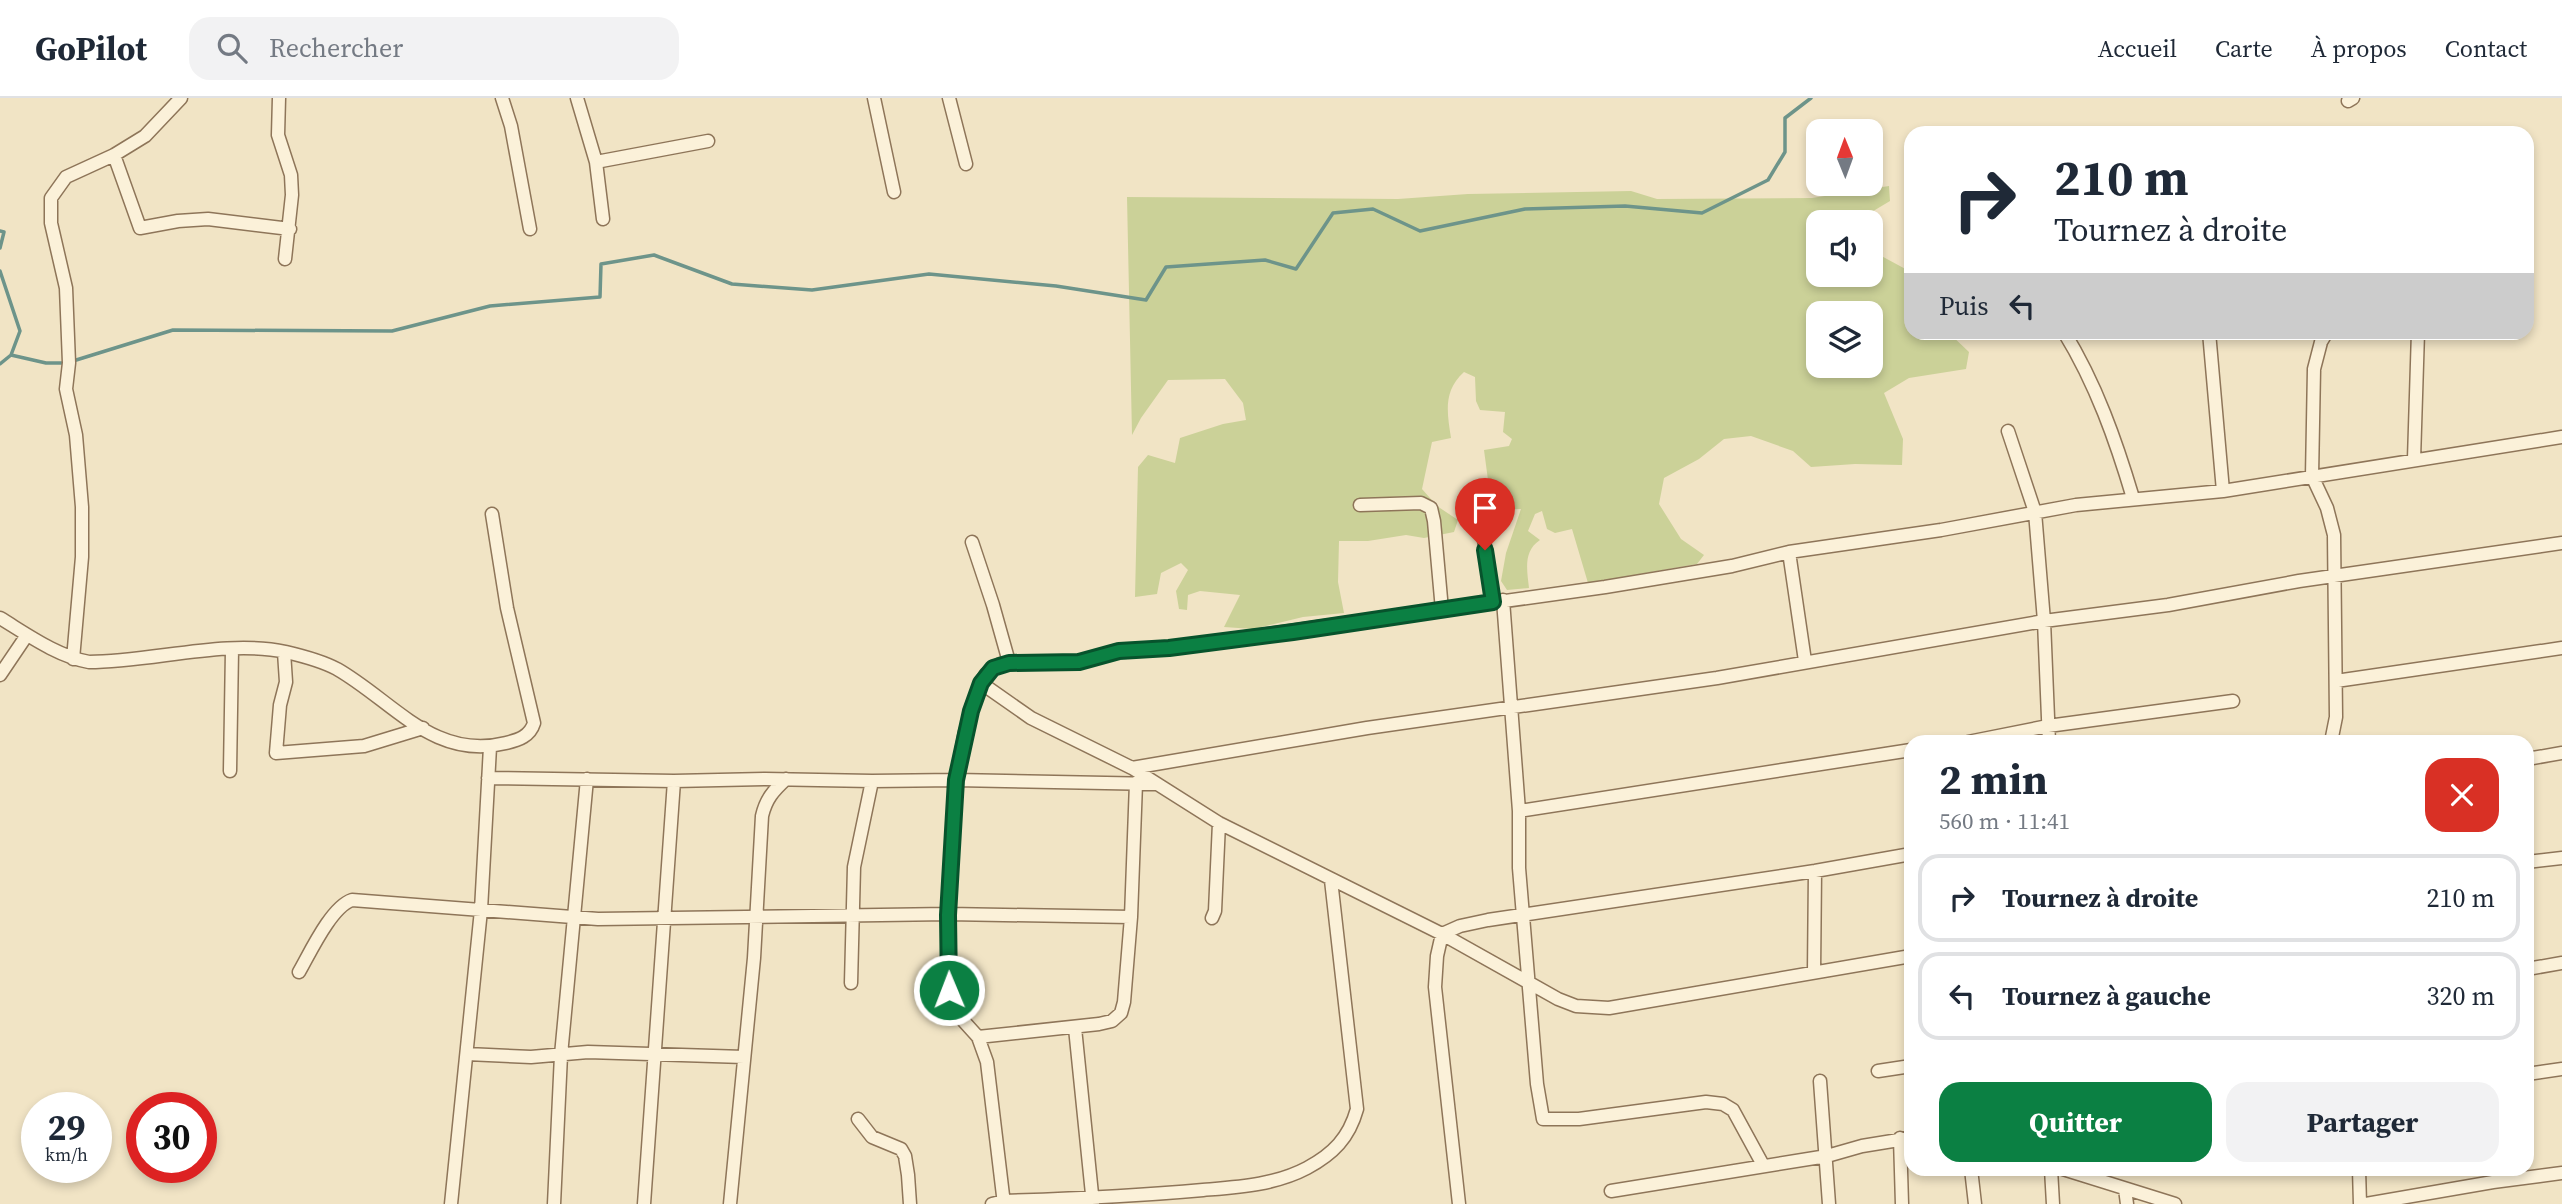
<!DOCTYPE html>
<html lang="fr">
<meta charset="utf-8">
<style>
:root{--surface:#fff;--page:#f2f2f3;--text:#1f2937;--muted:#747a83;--line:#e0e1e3;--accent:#0b8043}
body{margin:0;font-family:"Source Serif 4",serif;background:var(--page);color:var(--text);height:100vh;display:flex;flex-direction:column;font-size:26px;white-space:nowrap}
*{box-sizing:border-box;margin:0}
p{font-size:23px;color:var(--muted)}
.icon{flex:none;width:38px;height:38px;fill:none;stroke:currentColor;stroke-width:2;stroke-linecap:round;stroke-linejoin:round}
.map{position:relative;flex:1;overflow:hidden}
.sheet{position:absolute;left:1904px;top:637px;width:630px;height:441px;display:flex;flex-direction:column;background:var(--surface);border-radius:21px;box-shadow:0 4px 10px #0003}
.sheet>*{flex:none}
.guide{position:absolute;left:1904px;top:28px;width:630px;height:214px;border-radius:21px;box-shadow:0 4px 10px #0003;background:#fff;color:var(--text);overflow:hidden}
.needle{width:46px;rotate:359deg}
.controls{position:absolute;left:1806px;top:21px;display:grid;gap:14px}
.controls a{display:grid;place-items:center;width:77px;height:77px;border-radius:14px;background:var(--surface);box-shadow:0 4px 10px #0003;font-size:35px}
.speed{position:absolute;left:21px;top:994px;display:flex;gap:14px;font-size:35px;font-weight:700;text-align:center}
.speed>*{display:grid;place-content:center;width:91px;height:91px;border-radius:50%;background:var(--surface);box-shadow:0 4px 10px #0003;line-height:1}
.speed small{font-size:18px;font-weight:400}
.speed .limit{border:10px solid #d22;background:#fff;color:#111}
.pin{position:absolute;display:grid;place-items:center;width:60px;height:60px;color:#fff;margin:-72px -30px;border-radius:50% 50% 50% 0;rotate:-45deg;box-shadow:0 0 7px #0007}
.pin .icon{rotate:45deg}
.me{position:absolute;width:77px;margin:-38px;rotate:359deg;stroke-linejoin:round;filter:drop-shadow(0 0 5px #0008)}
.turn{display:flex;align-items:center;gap:24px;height:147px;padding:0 35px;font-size:32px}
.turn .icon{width:91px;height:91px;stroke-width:2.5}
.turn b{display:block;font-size:49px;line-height:60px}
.then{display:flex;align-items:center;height:66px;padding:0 35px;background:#0003;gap:14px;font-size:26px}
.round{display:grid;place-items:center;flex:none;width:74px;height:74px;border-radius:21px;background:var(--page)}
.headline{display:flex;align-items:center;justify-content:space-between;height:119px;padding:0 35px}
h1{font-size:42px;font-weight:700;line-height:52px}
.button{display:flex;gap:14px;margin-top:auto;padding:14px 35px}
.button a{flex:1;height:80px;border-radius:21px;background:var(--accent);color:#fff;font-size:28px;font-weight:700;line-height:80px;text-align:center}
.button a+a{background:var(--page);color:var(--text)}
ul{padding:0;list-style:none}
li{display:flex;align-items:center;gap:21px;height:88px;margin:0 14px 10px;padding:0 21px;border:4px solid var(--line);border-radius:21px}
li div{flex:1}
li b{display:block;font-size:26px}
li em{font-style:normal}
header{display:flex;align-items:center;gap:42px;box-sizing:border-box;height:98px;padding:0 35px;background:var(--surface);border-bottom:2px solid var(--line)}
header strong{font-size:33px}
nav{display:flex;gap:38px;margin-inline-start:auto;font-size:24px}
.search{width:490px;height:63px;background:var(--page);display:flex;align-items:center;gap:18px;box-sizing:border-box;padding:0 24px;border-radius:21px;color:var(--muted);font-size:26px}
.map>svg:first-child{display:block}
</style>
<header>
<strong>GoPilot</strong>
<div class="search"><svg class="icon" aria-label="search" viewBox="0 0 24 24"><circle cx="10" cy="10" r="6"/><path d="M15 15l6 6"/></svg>Rechercher</div>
<nav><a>Accueil</a><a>Carte</a><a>À propos</a><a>Contact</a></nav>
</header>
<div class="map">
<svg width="2562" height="1106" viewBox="0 0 2562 1106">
<rect width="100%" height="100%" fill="#f1e4c5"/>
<path fill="#cbd198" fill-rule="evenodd" d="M1889 88 1890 103 1855 124H1818V177H1871V149L1874 154 1911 174V234L1949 235 1969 254 1966 271 1909 280 1884 295 1903 341 1902 367 1855 366 1811 369 1793 353 1751 338 1724 341 1699 361 1664 380 1659 406 1681 441 1704 457 1697 466 1588 485 1572 431 1555 435 1547 431 1542 413 1535 416 1528 433 1540 442C1523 453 1527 472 1529 490L1507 492 1501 483 1506 455 1521 411 1487 412 1484 397 1488 382 1484 352 1509 348 1512 341 1503 334 1505 314 1480 312 1476 303 1475 279 1464 274C1443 293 1447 314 1451 340L1432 344 1422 391 1437 408 1458 422 1454 434 1424 440 1406 437 1368 443H1339L1338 484 1344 515 1303 519 1253 531 1224 529 1240 497 1200 493 1188 497 1187 512 1179 511 1176 493 1188 472 1181 465 1161 475 1157 496 1135 499 1138 369 1148 357 1175 365 1180 340 1223 326 1246 322 1243 305 1225 281 1168 282 1141 320 1132 337 1127 99 1398 101 1468 96 1631 93 1657 101 1812 100ZM1818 215H1871V268H1818Z"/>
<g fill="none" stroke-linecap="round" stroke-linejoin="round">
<path stroke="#6d948a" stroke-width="3.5" d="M0 133 4 134 0 150
M0 173 20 233 11 257 0 266
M11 257 46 265H65
M73 263 173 232 392 233 490 208 600 199 601 166 654 157 732 186 812 192 929 176 1056 188 1146 202 1166 169 1265 162 1296 171 1333 115 1373 111 1420 133 1525 111 1625 108 1702 115 1768 82 1785 54V20L1811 0"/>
<g stroke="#8e7559" stroke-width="15">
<path id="minor" d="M279 0 278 37 291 77 292 97 285 161
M502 0 511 28 530 131
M577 0 596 64 603 121
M874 0 894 94
M949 0 966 66
M2348 3 2353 0
M114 57 140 130 178 123 208 121 290 131
M596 64 708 43
M2064 234C2096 286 2116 343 2133 400
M2209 234 2223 393
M2327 234 2321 244 2314 271 2312 378 2327 410 2334 437 2336 619 2331 644
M2008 333 2035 414 2044 523 2049 644
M2414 361 2418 234
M1478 400 1493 504
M1360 407 1421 405 1431 410 1434 423 1442 512
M972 444 993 507 1009 564
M1789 454 1805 563
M1503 502 1519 713V770L1537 986 1543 1021H1579L1706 1004 1723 1006 1733 1012 1763 1067
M0 520C28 537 57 558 89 564 153 564 224 541 286 554 303 558 322 563 337 571 393 603 434 663 506 645 519 642 530 638 534 625L507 510 492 416
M284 554 286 584 280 607 276 655 364 648 423 630
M73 561 82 459V409L76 337 66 291 69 265 66 190 51 125V100L66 79 114 57 145 38 181 0
M0 577 27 537
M2336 583 2562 550
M981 585 965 634 956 682 948 816 949 892 959 918 978 939 987 964 1004 1106
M1968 644 2048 628 2233 603
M2527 661 2562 655
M1132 670 1367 630 1717 580 2044 523 2168 507 2299 483 2562 445
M230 673 232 552
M488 680 674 683 765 681 872 683 956 682 1157 686
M1519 713 1911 652
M2527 764 2562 760
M1212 820 1215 813 1219 725
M1911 858 1609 910 1576 908 1558 901 1442 836 1219 725 1132 670 1031 620 981 585 986 576 1000 566 1079 564 1119 553 1169 550 1605 489 1732 468 1789 454 1941 432 2076 407 2223 393 2562 339
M2527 871 2562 865
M299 874C310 855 331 809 352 802L598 821 948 816 1131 819
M1814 874 1815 773
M851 885 854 769 872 683
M1075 930 1093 1106
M978 939 1099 926 1112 923 1121 915 1124 904 1131 819 1136 685
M467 956 531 959 588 954 744 959
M1878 973 1911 968
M2527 976 2562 971
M1820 983 1829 1106
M858 1021 872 1039 901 1051 905 1058 908 1077 910 1106
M1900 1040 1902 1106
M1971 1071 1975 1106
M2051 1071 2053 1106
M2063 1071 2175 1106
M2359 1071 2360 1106
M2125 1091 2127 1106
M1611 1093 1827 1058 1862 1048 1911 1040
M451 1106 481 812 490 649
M554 1106 561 957 587 681
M644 1106 674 683
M730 1106 754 860 762 718C766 701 773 693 786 681
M992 1106 1004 1103C1070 1101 1137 1098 1203 1092 1238 1089 1275 1087 1307 1070 1333 1056 1349 1040 1357 1011L1331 782
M1459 1106 1435 889 1437 858 1442 836 1460 828 1488 822 1815 773 1911 756
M2366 1106 2493 1084 2562 1075"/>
</g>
<use href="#minor" stroke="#fbf1d9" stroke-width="12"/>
</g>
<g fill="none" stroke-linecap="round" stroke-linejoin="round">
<g stroke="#07532c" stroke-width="18">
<path id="route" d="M949 892 948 817 956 682 971 613 981 585 993 570 1009 565 1079 564 1119 553 1169 550 1293 534 1493 504 1485 452"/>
</g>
<use href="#route" stroke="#0b8043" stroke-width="12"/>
</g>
</svg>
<div class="controls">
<a><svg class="needle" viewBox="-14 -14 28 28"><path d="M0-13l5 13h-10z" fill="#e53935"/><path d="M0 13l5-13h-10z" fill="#747a83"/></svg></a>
<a><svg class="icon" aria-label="sound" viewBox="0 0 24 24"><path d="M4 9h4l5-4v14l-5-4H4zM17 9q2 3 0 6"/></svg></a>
<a><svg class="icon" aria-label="layers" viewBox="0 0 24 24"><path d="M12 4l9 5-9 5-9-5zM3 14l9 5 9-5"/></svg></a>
</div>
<div class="speed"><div>29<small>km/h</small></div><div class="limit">30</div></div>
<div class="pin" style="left:1485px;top:452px;background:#d93025"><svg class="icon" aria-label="arrive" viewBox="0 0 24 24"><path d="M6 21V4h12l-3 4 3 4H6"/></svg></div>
<svg class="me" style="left:949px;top:892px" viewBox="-20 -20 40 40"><circle r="17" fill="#0b8043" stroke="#fff" stroke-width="3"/><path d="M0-11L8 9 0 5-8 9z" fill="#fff"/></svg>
<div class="guide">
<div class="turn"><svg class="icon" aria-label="right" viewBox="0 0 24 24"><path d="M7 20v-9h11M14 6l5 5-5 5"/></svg><div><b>210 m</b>Tournez à droite</div></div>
<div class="then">Puis<svg class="icon" aria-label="left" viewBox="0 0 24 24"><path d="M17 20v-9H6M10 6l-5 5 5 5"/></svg></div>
</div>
<section class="sheet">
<div class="headline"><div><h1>2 min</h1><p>560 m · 11:41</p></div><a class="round" style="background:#d93025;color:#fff"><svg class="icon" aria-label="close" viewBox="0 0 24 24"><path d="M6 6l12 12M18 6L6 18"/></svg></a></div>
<ul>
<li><svg class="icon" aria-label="right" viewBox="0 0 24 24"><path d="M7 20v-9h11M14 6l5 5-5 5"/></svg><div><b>Tournez à droite</b></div><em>210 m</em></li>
<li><svg class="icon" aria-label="left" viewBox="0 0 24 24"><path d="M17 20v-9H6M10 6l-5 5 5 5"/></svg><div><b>Tournez à gauche</b></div><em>320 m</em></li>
</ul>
<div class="button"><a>Quitter</a><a>Partager</a></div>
</section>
</div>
